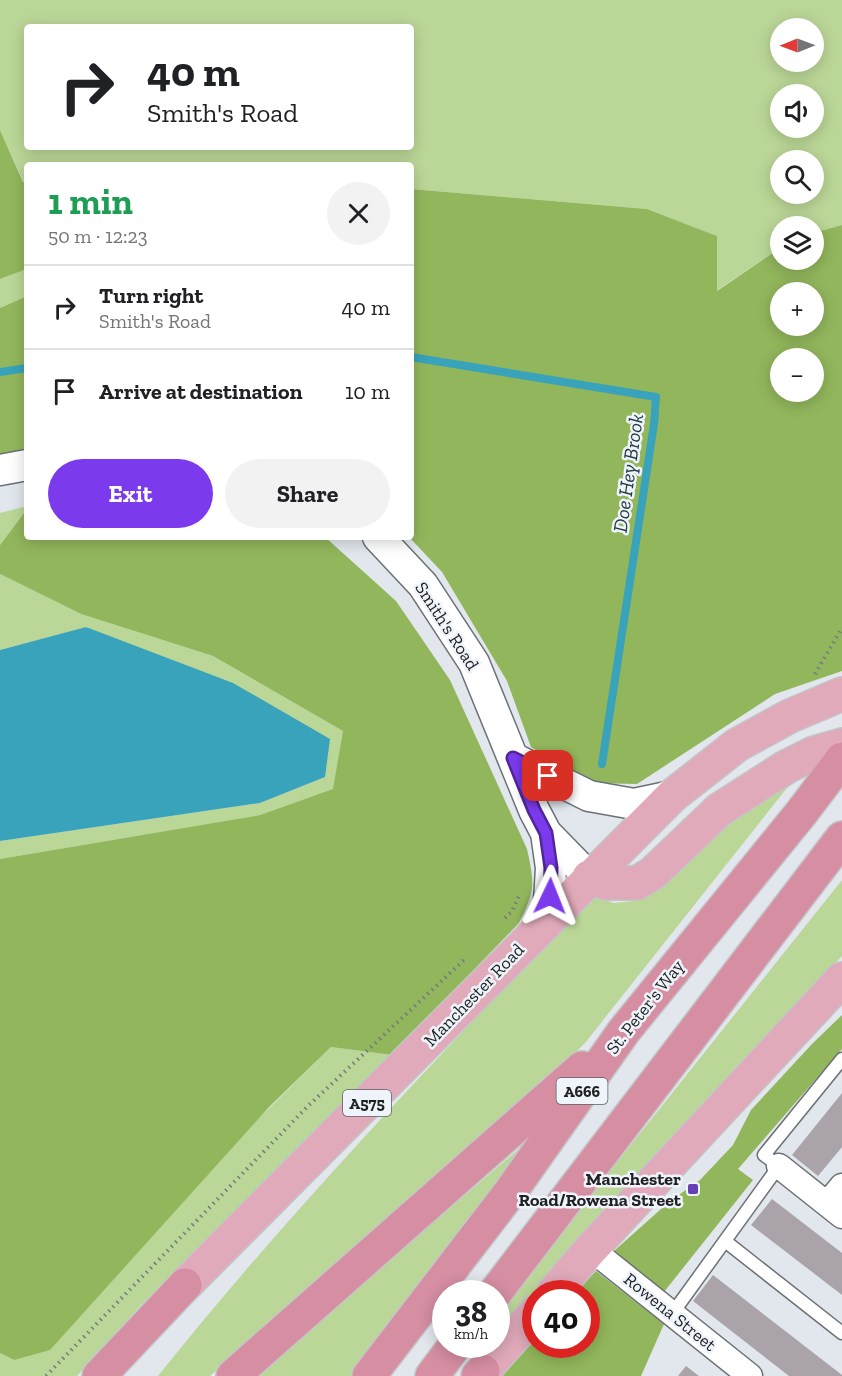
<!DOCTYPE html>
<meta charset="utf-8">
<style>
:root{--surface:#fff;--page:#f2f2f2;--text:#202124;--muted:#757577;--line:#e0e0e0;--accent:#7c3aed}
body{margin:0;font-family:"Zilla Slab",serif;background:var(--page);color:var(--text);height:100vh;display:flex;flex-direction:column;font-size:22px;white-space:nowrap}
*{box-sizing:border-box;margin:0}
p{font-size:20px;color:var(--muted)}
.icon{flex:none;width:33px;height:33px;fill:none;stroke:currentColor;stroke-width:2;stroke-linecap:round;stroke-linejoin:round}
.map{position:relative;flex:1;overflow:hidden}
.details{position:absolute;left:24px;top:162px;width:390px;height:378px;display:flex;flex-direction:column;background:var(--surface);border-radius:6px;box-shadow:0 3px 15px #0003}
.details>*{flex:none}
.hud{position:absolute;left:24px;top:24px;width:390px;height:126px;border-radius:6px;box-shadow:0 3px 15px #0003;background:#fff;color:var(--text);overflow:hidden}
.needle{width:39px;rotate:269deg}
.tools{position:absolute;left:770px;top:18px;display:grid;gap:12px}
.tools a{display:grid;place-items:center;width:54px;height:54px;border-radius:50%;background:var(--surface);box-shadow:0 3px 15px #0003;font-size:30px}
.speed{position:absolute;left:432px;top:1280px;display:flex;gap:12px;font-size:30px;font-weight:700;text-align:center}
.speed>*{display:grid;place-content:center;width:78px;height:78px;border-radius:50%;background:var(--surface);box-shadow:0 3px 15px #0003;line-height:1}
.speed small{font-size:15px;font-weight:400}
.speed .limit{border:9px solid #d22;background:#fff;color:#111}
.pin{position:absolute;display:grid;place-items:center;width:51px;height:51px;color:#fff;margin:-26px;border-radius:12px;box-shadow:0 3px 9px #0006}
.me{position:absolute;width:66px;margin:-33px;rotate:2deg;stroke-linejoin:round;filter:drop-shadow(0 0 4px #0008)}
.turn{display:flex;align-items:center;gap:21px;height:126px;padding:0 24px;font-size:27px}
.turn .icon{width:78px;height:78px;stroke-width:2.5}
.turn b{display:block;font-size:42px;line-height:51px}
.round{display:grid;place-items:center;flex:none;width:63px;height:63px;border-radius:32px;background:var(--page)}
.summary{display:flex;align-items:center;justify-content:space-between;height:102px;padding:0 24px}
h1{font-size:36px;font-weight:700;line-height:45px;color:#1e9e55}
.action{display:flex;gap:12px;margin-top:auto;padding:12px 24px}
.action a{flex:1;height:69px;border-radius:36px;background:var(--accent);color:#fff;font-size:24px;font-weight:700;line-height:69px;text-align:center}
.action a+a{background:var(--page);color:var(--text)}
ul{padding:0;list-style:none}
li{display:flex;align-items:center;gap:18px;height:84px;padding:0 24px;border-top:2px solid var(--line)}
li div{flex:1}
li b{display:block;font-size:22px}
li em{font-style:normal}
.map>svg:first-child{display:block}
</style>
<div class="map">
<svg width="842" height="1376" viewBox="0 0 842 1376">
<rect width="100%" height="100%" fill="#e1e7ed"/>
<path fill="#bbd797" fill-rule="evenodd" d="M0 0H842V225L813 233V226H780V248L716 291 717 236 647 209 411 189V165H27V182L24 183 0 130ZM27 27H411V147H27ZM780 28H813V62H780ZM780 94H813V128H780ZM780 160H813V194H780Z
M27 269V296L0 308V279Z
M27 506V509L0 545V513Z
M0 574 81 614 213 656 343 731 334 789 260 815 0 859V841L260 803 325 777 87 627 0 650Z
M798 774 585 1043 535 1093 210 1376H158C293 1207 444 1051 593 895L614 903 634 901 659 888 732 818Z
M842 880V956L728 1077 540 1293H536L535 1298 497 1343 496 1314Z
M331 1047 392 1055 214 1235 140 1306 77 1376H0V1353L14 1360Z
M535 1135 350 1376H255Z"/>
<path fill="#92b65c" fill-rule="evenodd" d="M0 130 23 182H27V269L0 279Z
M411 189 647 209 717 236V291L780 248V260H813V233L842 225V671L775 694 637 784 589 783 531 747 507 681 442 572 409 537H411ZM780 292H813V326H780ZM780 358H813V392H780Z
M27 296V450L0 456V308Z
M27 509V537H325L396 601 450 680 527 849C535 885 535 890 519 923L392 1055 331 1047 270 1106 50 1350 14 1360 0 1353V859L260 815 333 789 343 731 213 656 81 614 0 574V545Z
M842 1015V1049L738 1169 753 1180 664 1292 614 1251 670 1201 700 1180 733 1145 751 1110 812 1044Z
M596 1271 664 1324 641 1376H499L535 1333 536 1344H586V1293H574Z"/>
<path fill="#38a3ba" d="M86 627 233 683 330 739 325 777 260 803 0 841V650Z"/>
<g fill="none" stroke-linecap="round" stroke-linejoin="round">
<path stroke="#38a3ba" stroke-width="8" d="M411 357 656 397 654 424 602 764
M0 372 27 368"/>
</g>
<path fill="#aaa4aa" d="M842 1093V1147L818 1176 792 1155Z
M772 1199 842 1253V1295L751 1225Z
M713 1275 842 1375V1376H789L693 1301Z
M686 1366 699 1376H678Z"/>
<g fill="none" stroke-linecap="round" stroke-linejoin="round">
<g stroke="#6b7176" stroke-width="15">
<path id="service" d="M725 1241 842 1333
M672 1314 779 1166 764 1155 842 1059"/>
</g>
<g stroke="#6b7176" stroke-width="27">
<path id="minor" d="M779 1166 842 1216
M827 1204 842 1186
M591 1249 750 1376"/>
</g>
<g stroke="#6b7176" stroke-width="33">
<path id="tertiary" d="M0 470 27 465
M378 537 423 585 474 663 534 810 546 833 589 877
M513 758 589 796 634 804 672 796
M546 833 551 868 548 919"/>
</g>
<g stroke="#c4c5c6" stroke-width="36">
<path id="primary" d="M589 877 606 883H637L653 873 719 810 786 767 814 753 842 745
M185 1285 672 796 737 745 790 716 842 694
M553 1293 591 1249 842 979
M483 1371 536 1312"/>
</g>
<g stroke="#c4c5c6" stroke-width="36">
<path id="trunk" d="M495 1293 842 838
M99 1376 185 1285
M233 1376 582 1068
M369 1376 511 1191 624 1031 802 812 842 759
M432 1376 456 1344
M478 1376 483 1371"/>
</g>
<path stroke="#777a7e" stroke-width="4" stroke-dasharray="1.5 4.5" stroke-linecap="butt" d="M815 674 842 628
M505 918 512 911 520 894
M46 1376 308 1106 464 960"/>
<use href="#service" stroke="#fff" stroke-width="12"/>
<use href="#minor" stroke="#fff" stroke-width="24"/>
<use href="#tertiary" stroke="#fff" stroke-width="30"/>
<use href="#primary" stroke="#e0aaba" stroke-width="33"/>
<use href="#trunk" stroke="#d68ea3" stroke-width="33"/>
</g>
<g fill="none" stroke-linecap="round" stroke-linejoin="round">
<g stroke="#51269a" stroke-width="15">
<path id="route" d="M548 776 513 758 534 810 546 833 551 868 550 896"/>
</g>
<use href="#route" stroke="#7c3aed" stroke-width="10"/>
</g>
<rect fill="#663fb7" stroke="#eef4fa" stroke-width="2" x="687" y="1183" width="12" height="12" rx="3"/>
<g text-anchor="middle" stroke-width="5" stroke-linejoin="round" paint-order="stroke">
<g fill="#eef4fa" stroke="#5c6063" stroke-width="1.5">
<rect x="556.5" y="1078" width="51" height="26" rx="4.5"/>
<rect x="343" y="1090" width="48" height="26" rx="4.5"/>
</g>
<g font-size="16" font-weight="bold" fill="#1e2022">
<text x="582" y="1097">A666</text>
<text x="367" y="1109">A575</text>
</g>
<g font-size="18" fill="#1e2022" stroke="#eef4fa">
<text transform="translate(447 626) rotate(57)" y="6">Smith's Road</text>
<text transform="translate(474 995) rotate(-46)" y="6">Manchester Road</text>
<text transform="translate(645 1007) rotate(-52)" y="6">St. Peter's Way</text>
<text transform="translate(670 1312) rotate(39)" y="6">Rowena Street</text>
</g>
<g font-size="18" font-weight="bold" fill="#1e2022" stroke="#eef4fa" text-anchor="end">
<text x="681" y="1185">Manchester<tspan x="681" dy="21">Road/Rowena Street</tspan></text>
</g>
<g font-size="20" font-style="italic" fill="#21393f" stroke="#eef4fa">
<text transform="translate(628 473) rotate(-82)" y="7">Doe Hey Brook</text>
</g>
</g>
</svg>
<div class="tools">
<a><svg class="needle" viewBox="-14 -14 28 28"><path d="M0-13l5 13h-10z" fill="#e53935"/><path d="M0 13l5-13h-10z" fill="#757577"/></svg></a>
<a><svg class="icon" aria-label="sound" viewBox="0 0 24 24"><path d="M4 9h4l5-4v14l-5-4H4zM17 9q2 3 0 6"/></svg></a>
<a><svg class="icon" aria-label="search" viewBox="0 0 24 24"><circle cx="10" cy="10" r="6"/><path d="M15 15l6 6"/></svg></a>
<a><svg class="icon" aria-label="layers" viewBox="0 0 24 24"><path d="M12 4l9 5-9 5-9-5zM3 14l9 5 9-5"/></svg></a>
<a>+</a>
<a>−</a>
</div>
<div class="speed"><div>38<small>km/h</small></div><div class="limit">40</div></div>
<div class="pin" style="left:548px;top:776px;background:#d93025"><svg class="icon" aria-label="arrive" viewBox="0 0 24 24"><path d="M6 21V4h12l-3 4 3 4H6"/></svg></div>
<svg class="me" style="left:550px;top:896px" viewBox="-20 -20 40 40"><path d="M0-17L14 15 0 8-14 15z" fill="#7c3aed" stroke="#fff" stroke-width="4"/></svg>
<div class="hud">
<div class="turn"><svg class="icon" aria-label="right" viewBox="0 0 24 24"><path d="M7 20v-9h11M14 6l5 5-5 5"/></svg><div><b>40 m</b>Smith's Road</div></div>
</div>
<section class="details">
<div class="summary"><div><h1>1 min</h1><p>50 m · 12:23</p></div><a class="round"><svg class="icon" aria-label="close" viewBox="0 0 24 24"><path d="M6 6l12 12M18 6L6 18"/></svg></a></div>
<ul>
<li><svg class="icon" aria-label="right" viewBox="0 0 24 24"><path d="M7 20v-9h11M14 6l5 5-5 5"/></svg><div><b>Turn right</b><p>Smith's Road</p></div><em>40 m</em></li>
<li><svg class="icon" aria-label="arrive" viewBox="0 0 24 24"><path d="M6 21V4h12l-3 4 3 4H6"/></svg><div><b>Arrive at destination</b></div><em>10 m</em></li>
</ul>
<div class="action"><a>Exit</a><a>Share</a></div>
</section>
</div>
